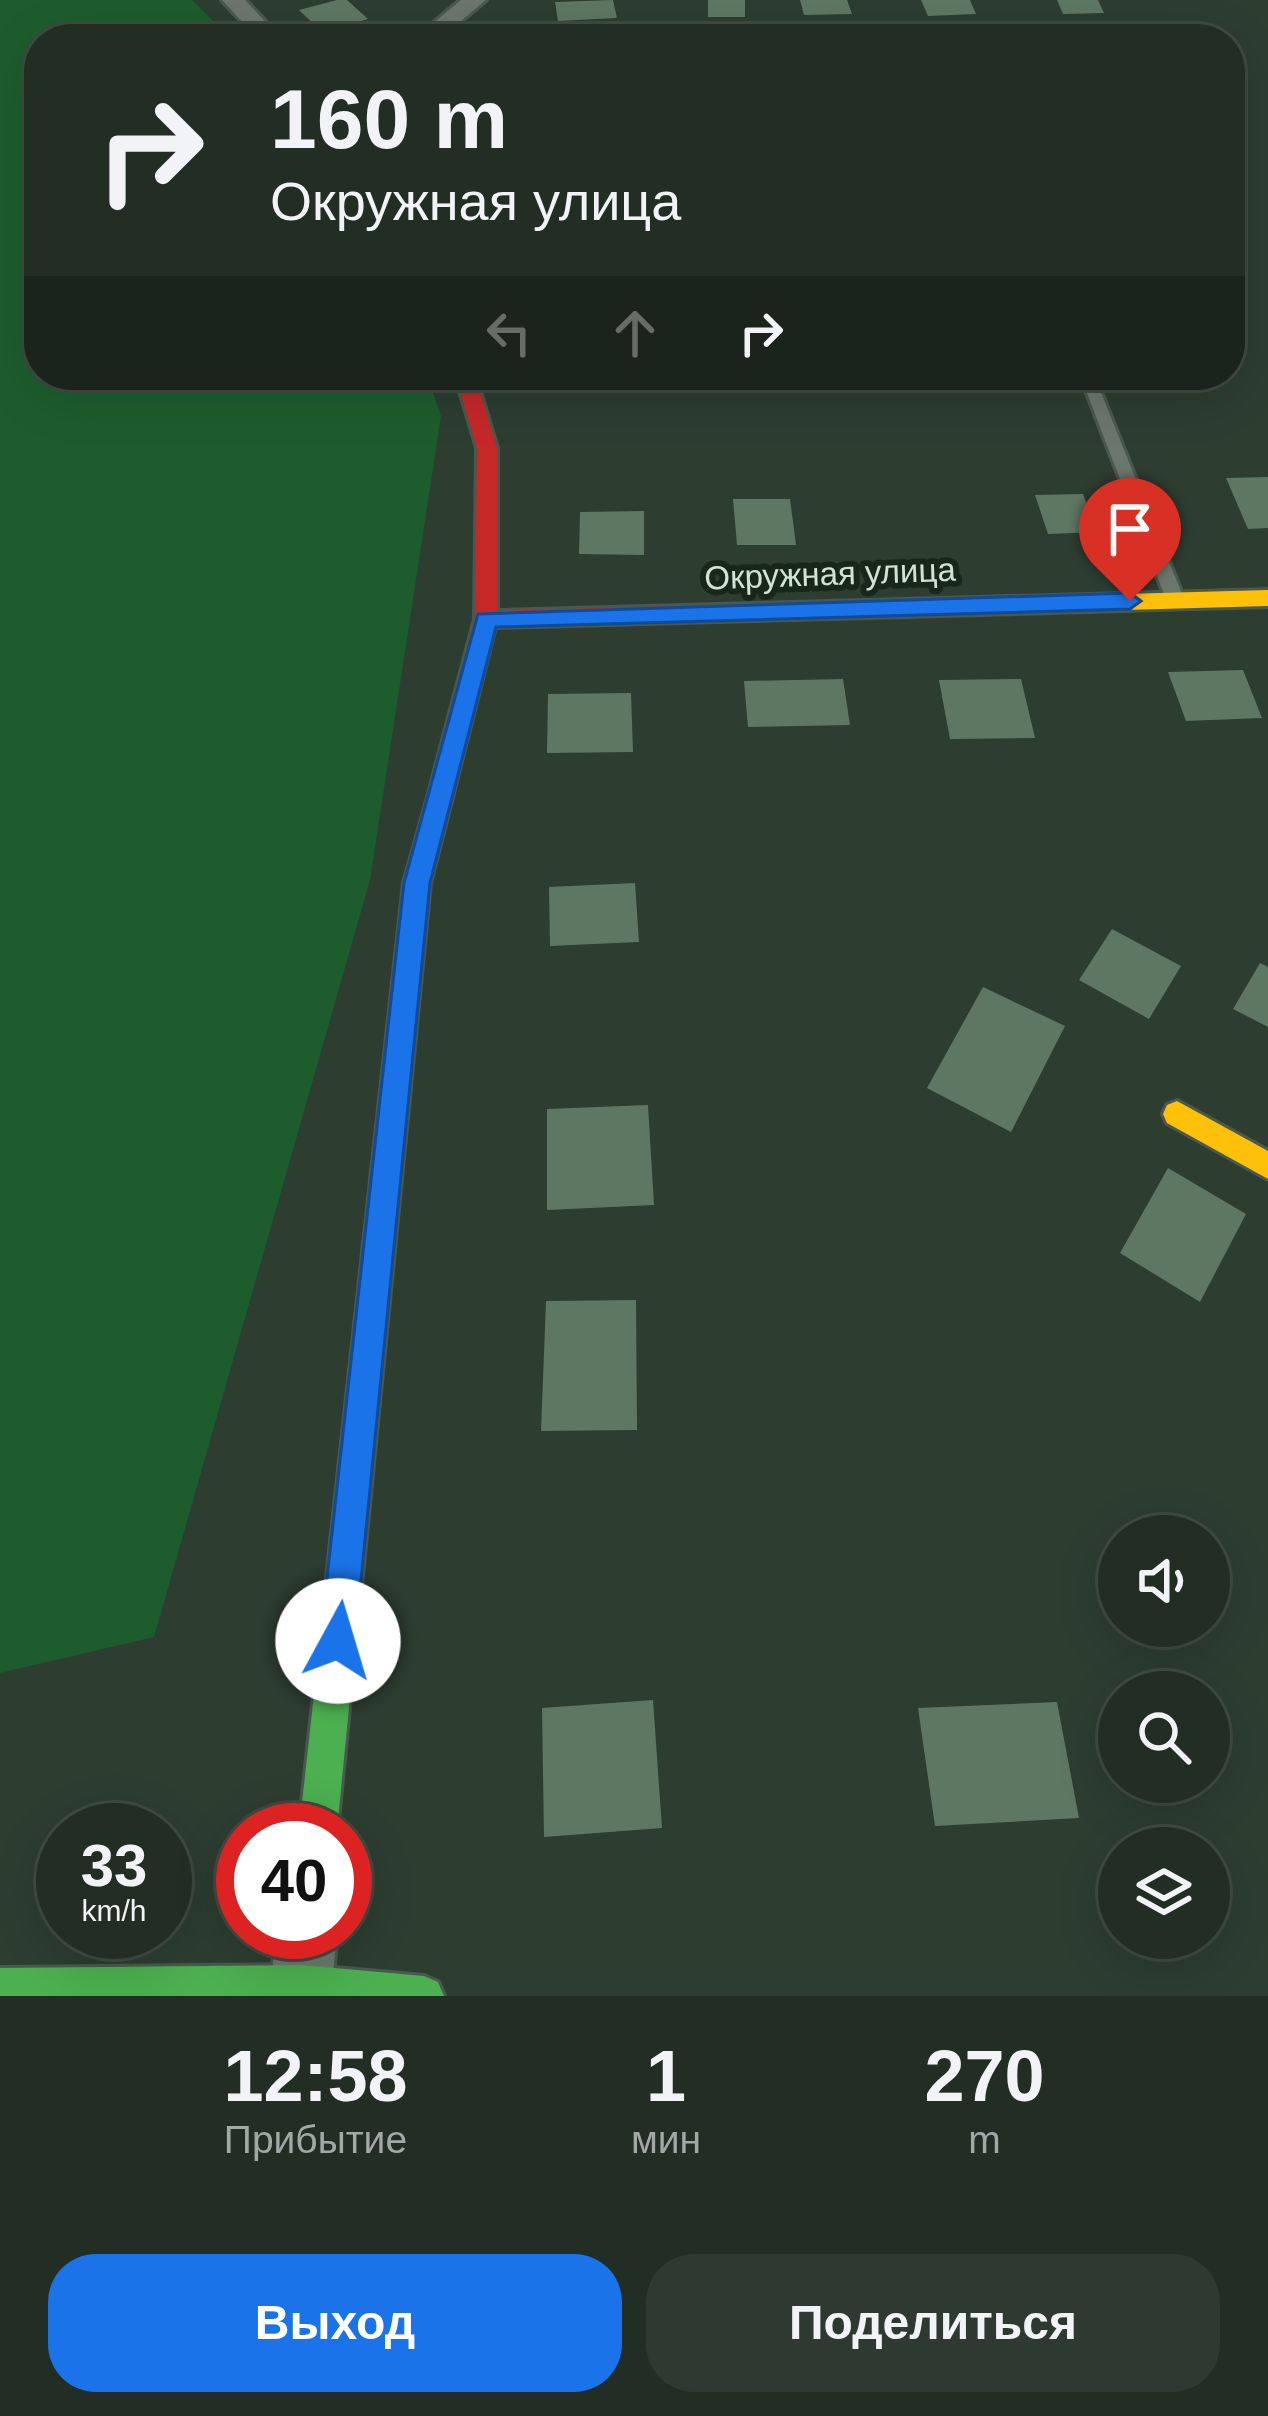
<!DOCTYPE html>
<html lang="ru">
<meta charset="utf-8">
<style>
:root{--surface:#222e24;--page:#2e3a31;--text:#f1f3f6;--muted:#a2a8a6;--line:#3f4a41;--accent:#1a73e8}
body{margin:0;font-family:Helvetica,sans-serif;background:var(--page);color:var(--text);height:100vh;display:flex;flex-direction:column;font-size:45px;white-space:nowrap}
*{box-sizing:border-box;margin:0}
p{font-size:39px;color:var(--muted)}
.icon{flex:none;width:66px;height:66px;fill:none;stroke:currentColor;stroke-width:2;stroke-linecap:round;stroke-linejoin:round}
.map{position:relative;height:1996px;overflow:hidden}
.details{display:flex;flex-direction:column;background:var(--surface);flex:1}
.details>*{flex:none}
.top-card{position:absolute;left:24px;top:24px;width:1221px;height:366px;border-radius:48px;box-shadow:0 12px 48px #0002,0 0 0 3px var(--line);background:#222e24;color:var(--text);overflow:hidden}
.buttons{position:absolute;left:1098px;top:1515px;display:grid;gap:24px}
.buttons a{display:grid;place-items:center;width:132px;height:132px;border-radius:50%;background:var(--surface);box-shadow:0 12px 48px #0002,0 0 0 3px var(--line);font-size:60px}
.speed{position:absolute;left:36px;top:1803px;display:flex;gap:24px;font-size:60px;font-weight:700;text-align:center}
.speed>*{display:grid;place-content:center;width:156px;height:156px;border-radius:50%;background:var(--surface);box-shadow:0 12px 48px #0002,0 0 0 3px var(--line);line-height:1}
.speed small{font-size:30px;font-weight:400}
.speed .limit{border:18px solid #d22;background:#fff;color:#111}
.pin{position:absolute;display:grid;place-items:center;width:102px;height:102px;color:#fff;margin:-123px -51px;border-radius:50% 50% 50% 0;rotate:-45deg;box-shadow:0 0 12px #0007}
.pin .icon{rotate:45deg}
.me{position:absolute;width:132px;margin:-66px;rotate:6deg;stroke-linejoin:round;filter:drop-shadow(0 0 9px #0008)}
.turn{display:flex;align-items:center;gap:42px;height:252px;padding:0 48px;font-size:54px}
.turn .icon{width:156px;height:156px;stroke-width:2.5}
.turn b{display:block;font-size:84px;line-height:102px}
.lanes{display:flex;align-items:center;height:114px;padding:0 48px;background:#0003;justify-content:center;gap:60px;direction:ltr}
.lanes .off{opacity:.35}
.eta{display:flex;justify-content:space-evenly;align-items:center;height:204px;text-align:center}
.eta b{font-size:72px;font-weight:800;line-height:84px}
.button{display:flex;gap:24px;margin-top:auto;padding:24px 48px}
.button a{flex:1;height:138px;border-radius:48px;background:var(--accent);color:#fff;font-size:48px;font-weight:800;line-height:138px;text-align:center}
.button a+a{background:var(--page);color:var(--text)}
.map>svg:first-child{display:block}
</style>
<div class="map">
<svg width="1268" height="1996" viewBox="0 0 1268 1996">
<rect width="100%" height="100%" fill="#2d3d30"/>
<path fill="#1d5d2d" d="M0 0H192L231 39H39V375H427L441 416 370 880 154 1637 0 1673Z"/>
<path fill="#5d7762" d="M337 0H347L368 19 322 32 299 10Z
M613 0 617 18 558 21 555 2Z
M708 0H745V17H708Z
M800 0H847L852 14 804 15Z
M921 0H970L976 14 928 16Z
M1057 0H1098L1104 13 1063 14Z
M1268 477V528L1248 529 1226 478Z
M1083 494 1097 532 1048 534 1035 495Z
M733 499H790L796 545H737Z
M644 511V555L579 554 580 512Z
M1243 670 1262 718 1186 721 1168 672Z
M843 679 850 725 748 727 744 681Z
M1021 679 1035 738 950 739 939 680Z
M631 693 633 752 547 753 548 694Z
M635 883 639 942 550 946 549 887Z
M1112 929 1181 966 1149 1019 1079 980Z
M1260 963 1268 967V1027L1233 1009Z
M983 987 1065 1026 1011 1132 927 1088Z
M648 1105 654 1205 547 1210V1109Z
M1168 1168 1246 1214 1200 1302 1120 1253Z
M636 1300 637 1430 541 1431 546 1301Z
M653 1700 662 1828 544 1837 542 1708Z
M1057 1702 1079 1818 935 1826 918 1708Z"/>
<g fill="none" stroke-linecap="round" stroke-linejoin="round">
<g stroke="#4a594d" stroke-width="6">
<path id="lane" d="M1080 375H1094L1184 599 1181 603 1175 605 1166 599Z"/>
</g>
<g stroke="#4a594d" stroke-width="6">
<path id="street" d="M222 0H245L282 39H258Z
M461 0H486L439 39H414Z
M277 1932H337L331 1996H269Z"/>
</g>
<g stroke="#4a594d" stroke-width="6">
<path id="fast" d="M440 788 452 797 430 883 337 1830H299L404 883 428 797Z
M301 1965 424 1976 438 1982 444 1996H0V1968Z"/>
</g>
<g stroke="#4a594d" stroke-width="6">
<path id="slow" d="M1268 590V606L868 617 857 609 868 601Z
M1177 1101 1268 1151V1179L1167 1123 1163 1114 1167 1105Z"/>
</g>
<g stroke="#4a594d" stroke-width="6">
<path id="jam" d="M455 375H475L497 448V611L868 601 879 609 868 617 495 627 452 797 449 804H431L428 797 475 619 477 448Z"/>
</g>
<use href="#lane" fill="#6b776c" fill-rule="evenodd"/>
<use href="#street" fill="#6b776c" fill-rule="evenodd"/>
<use href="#fast" fill="#4caf50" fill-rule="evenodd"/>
<use href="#slow" fill="#ffc107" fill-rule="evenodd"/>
<use href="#jam" fill="#c62828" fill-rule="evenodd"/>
</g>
<path fill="#1a73e8" stroke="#114b97" stroke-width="3" d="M1130 593 1141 601 1130 609 496 627 430 883 355 1641 350 1653 338 1658 325 1653 320 1641 404 883 478 614Z"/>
<g text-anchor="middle" stroke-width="12" stroke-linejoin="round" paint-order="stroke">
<g font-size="33" fill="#d1e3d3" stroke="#19271b">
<text transform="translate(830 573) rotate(-2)" y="12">Окружная улица</text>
</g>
</g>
</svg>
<div class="buttons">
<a><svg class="icon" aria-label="sound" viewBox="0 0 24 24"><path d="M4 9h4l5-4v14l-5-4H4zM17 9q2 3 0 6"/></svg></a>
<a><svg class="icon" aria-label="search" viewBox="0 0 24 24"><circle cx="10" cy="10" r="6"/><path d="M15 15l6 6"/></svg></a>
<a><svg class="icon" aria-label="layers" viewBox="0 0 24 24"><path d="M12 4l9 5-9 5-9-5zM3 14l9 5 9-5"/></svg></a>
</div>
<div class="speed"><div>33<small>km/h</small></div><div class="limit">40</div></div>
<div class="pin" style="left:1130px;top:601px;background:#d93025"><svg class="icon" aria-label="arrive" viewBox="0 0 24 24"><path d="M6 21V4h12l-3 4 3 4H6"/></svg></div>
<svg class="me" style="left:338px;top:1641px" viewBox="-20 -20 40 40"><circle r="19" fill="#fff"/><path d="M0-13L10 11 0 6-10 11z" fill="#1a73e8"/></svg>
<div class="top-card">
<div class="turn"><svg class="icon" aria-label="right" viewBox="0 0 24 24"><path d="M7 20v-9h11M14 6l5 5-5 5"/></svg><div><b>160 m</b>Окружная улица</div></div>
<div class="lanes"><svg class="icon off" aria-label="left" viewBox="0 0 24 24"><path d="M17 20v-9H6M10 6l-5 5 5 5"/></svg><svg class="icon off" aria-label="ahead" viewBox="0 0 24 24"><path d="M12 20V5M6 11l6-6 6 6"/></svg><svg class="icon" aria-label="right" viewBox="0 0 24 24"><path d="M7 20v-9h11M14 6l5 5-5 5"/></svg></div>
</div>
</div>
<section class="details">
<div class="eta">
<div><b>12:58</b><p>Прибытие</p></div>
<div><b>1</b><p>мин</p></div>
<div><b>270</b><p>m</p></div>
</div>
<div class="button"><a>Выход</a><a>Поделиться</a></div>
</section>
